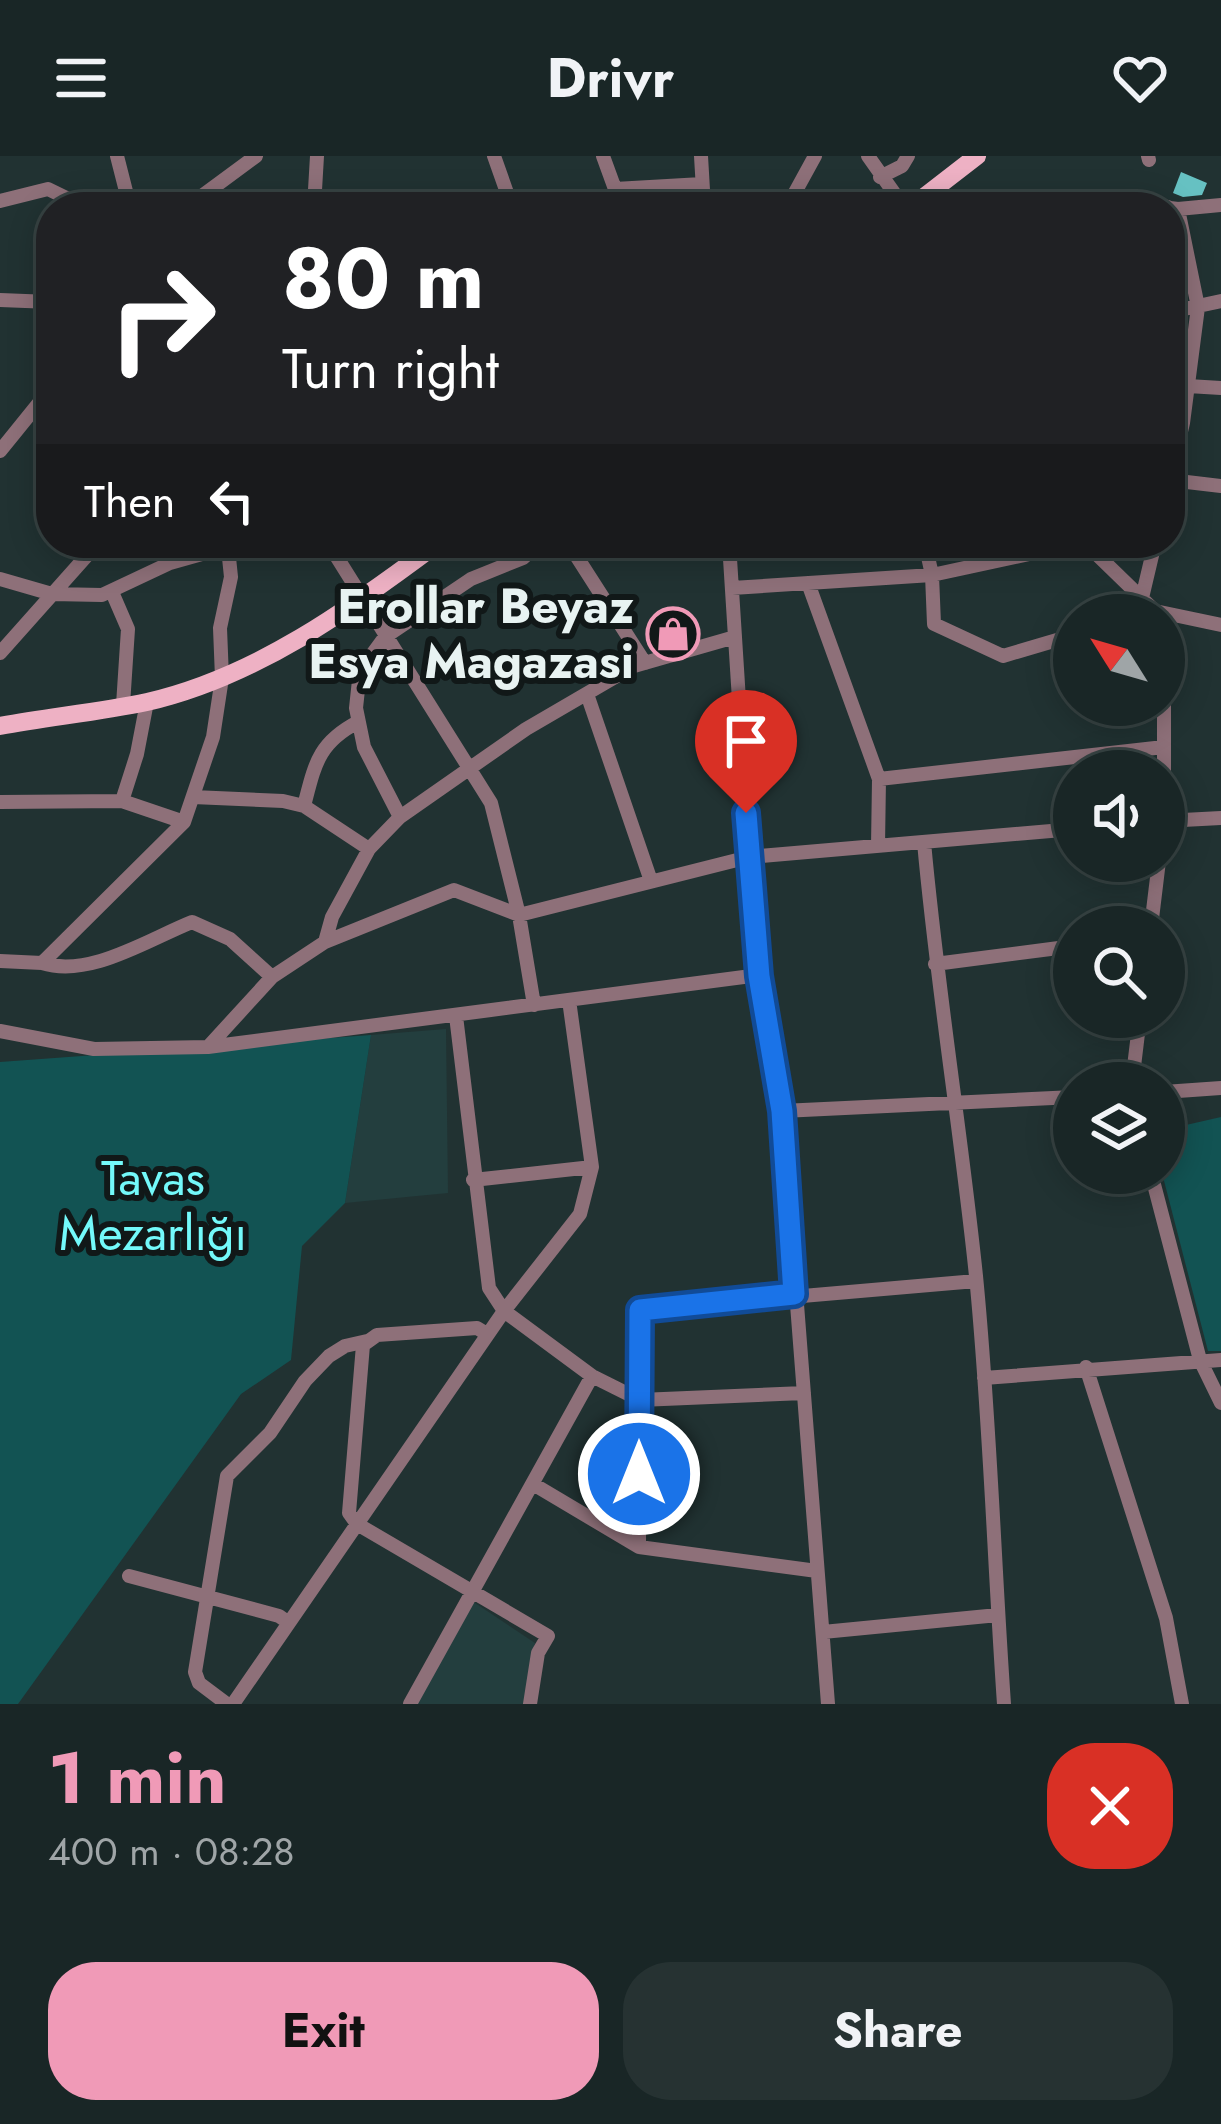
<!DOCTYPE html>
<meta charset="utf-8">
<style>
:root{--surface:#192626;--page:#263232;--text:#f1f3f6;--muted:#9fa5a7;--line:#374343;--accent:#f09ab7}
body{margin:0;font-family:Jost,sans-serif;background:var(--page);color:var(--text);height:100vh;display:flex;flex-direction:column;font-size:45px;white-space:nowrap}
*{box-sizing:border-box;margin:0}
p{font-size:39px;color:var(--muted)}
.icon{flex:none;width:66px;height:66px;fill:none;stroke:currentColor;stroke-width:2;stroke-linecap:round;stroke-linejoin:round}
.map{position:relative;height:1548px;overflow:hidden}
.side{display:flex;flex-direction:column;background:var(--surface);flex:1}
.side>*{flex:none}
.banner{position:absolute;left:36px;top:36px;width:1149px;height:366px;border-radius:48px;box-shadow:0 6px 30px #0003,0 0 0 3px var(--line);background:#202124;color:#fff;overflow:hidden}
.needle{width:78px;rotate:307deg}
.fabs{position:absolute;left:1053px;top:438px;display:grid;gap:24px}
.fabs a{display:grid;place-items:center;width:132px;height:132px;border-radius:50%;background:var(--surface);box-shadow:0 6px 30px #0003,0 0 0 3px var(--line);font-size:60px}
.pin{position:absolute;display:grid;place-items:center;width:102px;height:102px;color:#fff;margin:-123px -51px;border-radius:50% 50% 50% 0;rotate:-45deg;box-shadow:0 0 12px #0007}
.pin .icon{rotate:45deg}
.me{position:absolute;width:132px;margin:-66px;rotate:0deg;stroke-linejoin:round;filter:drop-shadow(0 0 9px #0008)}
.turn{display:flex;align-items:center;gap:42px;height:252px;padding:0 48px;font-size:54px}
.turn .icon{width:156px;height:156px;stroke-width:2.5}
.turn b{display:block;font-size:84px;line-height:102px}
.then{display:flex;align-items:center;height:114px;padding:0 48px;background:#0003;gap:24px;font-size:45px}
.round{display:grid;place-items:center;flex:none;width:126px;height:126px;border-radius:48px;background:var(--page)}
.overview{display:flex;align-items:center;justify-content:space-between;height:204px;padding:0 48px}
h1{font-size:72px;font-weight:700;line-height:90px;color:var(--accent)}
.primary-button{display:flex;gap:24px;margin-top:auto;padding:24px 48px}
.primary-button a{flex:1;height:138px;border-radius:48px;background:var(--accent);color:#111;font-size:48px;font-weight:700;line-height:138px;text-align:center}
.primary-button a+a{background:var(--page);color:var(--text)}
header{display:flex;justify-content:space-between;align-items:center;height:156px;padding:0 48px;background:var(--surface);font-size:54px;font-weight:700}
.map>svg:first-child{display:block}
</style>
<header><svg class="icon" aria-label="menu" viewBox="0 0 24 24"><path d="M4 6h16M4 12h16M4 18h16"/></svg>Drivr<svg class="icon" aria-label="heart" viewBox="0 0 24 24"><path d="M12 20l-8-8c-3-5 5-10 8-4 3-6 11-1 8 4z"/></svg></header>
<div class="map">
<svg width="1221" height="1548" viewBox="0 0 1221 1548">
<rect width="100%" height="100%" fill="#213232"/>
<path fill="#233e3e" d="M446 873 448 1037 345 1047 371 879Z
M469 1443 535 1487 525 1548H413Z"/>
<path fill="#125353" d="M371 879 345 1047 302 1090 291 1204 241 1238 18 1548H0V906Z
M1221 961V1195H1208L1162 1017 1164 974Z"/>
<path fill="#66c1c2" d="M1181 16 1207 27 1202 39 1183 41 1173 37Z"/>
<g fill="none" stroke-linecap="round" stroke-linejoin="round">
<path stroke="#8e7079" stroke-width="14" d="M117 0 130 51
M494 0 512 51
M603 0 615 33 702 28
M701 0 704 51
M868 0 904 51
M1148 0 1149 4
M880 21 902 10 908 0
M0 45 48 33 85 51 96 50 126 39
M187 51 256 0
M314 51 317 0
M787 51 815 0
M1142 51 1151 47 1168 51
M1170 52 1178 53 1198 151 1183 267
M1178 53 1221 49
M0 144 51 146
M1170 156 1221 145
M1188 230 1221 232
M1170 263 1183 267 1170 323
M0 295 43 242 51 241
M1170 324 1221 330
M328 387 491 647 519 759 534 849
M568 387 645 507
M641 387C657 405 674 394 695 387
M729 387 749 701 759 819 782 955 828 1548
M925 387 932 419 934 468 1003 500 1074 479
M1085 387 1155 455 1142 459
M0 423 52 438 102 439 170 407 241 387
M808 427 879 623 878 690
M732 432 932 419 1080 387
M112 436 128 473 123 549
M1142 442 1155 387
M1155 459V455L1221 469
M0 497 98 387
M1164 522V668
M587 538 651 725
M879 623 1164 591
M193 641 283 645 304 650 369 693
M122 645 137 598 147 546
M0 646 122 645 184 666
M304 650C315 608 318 587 358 566
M400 661 364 591 356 552 360 515 385 481 471 423 523 402 540 387
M1164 665 1221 662
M924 686C937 831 961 975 976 1120 990 1262 994 1406 1004 1548
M1151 771 1159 705
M325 786 332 761 369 693 400 661 526 573 634 510 735 481
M0 805 42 807 184 666 213 581 222 522 220 472 231 421 228 392
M42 807C90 822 147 784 192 766L230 783 272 821
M935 808 1074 790
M456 860 489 1132 504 1155 592 1220 640 1244 804 1237
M0 875 94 893 208 891 759 819
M208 891 272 821 325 786 454 734 519 759 749 701 1074 673
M1132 927 1140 861
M1164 936 1221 932
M782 955 1074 941
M1151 1017 1200 1204 1221 1247
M473 1024 592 1011
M487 1178 477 1172 377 1179 363 1189 349 1357 357 1368 548 1480 538 1497 530 1548
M1086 1211 1166 1462 1182 1548
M984 1222 1221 1204
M533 1328 639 1391
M817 1415 639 1391 640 1154 976 1125
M129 1420 279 1460 289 1467
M823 1476 998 1459
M227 1548 199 1527 195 1516 227 1320 270 1277 305 1225 329 1200 345 1190 367 1185
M233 1548 504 1155 580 1058 592 1011 569 844
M410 1548 592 1220"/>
<path stroke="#eeb1c4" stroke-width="18" d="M911 51 977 0
M0 570C49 561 99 556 147 546 256 521 350 453 438 387"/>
</g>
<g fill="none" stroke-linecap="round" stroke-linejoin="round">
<g stroke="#114b97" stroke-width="30">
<path id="route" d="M639 1318 640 1154 794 1138 782 955 759 820 746 657"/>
</g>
<use href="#route" stroke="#1a73e8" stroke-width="21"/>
</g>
<defs>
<g id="shop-ring" transform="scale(2.7)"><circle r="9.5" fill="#111818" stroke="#f09ab7" stroke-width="1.5"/><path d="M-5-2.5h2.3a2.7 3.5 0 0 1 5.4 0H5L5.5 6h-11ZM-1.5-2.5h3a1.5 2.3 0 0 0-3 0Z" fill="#f09ab7"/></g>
</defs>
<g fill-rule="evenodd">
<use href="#shop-ring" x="673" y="478"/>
</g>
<g text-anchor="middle" stroke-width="12" stroke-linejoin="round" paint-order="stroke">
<g font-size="48" font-weight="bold" fill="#e8f3f2" stroke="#111818" text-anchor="end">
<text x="634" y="467">Erollar Beyaz<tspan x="634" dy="55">Esya Magazasi</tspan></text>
</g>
<g font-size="48" fill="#73f9fa" stroke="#111818">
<text x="153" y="1039">Tavas<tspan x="153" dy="55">Mezarlığı</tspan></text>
</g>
</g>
</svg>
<div class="fabs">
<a><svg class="needle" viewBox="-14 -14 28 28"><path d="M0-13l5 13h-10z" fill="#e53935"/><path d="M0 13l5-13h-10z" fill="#9fa5a7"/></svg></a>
<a><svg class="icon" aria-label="sound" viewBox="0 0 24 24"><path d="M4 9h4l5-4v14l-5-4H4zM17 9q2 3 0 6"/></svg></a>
<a><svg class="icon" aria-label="search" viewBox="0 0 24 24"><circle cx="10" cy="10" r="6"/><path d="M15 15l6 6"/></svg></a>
<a><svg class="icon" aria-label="layers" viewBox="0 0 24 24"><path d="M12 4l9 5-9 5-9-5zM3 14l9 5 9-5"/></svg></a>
</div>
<div class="pin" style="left:746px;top:657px;background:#d93025"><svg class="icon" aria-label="arrive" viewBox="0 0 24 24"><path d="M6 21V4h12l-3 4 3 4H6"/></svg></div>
<svg class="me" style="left:639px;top:1318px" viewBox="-20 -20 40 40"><circle r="17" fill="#1a73e8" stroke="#fff" stroke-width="3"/><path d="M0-11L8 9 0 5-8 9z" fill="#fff"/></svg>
<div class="banner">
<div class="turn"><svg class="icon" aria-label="right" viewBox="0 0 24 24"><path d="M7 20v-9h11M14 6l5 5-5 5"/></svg><div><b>80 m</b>Turn right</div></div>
<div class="then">Then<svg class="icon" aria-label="left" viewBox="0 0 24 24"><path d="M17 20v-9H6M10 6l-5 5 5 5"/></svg></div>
</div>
</div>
<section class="side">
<div class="overview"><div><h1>1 min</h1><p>400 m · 08:28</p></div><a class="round" style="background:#d93025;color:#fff"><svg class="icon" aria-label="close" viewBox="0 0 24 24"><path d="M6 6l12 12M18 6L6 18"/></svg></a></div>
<div class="primary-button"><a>Exit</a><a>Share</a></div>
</section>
